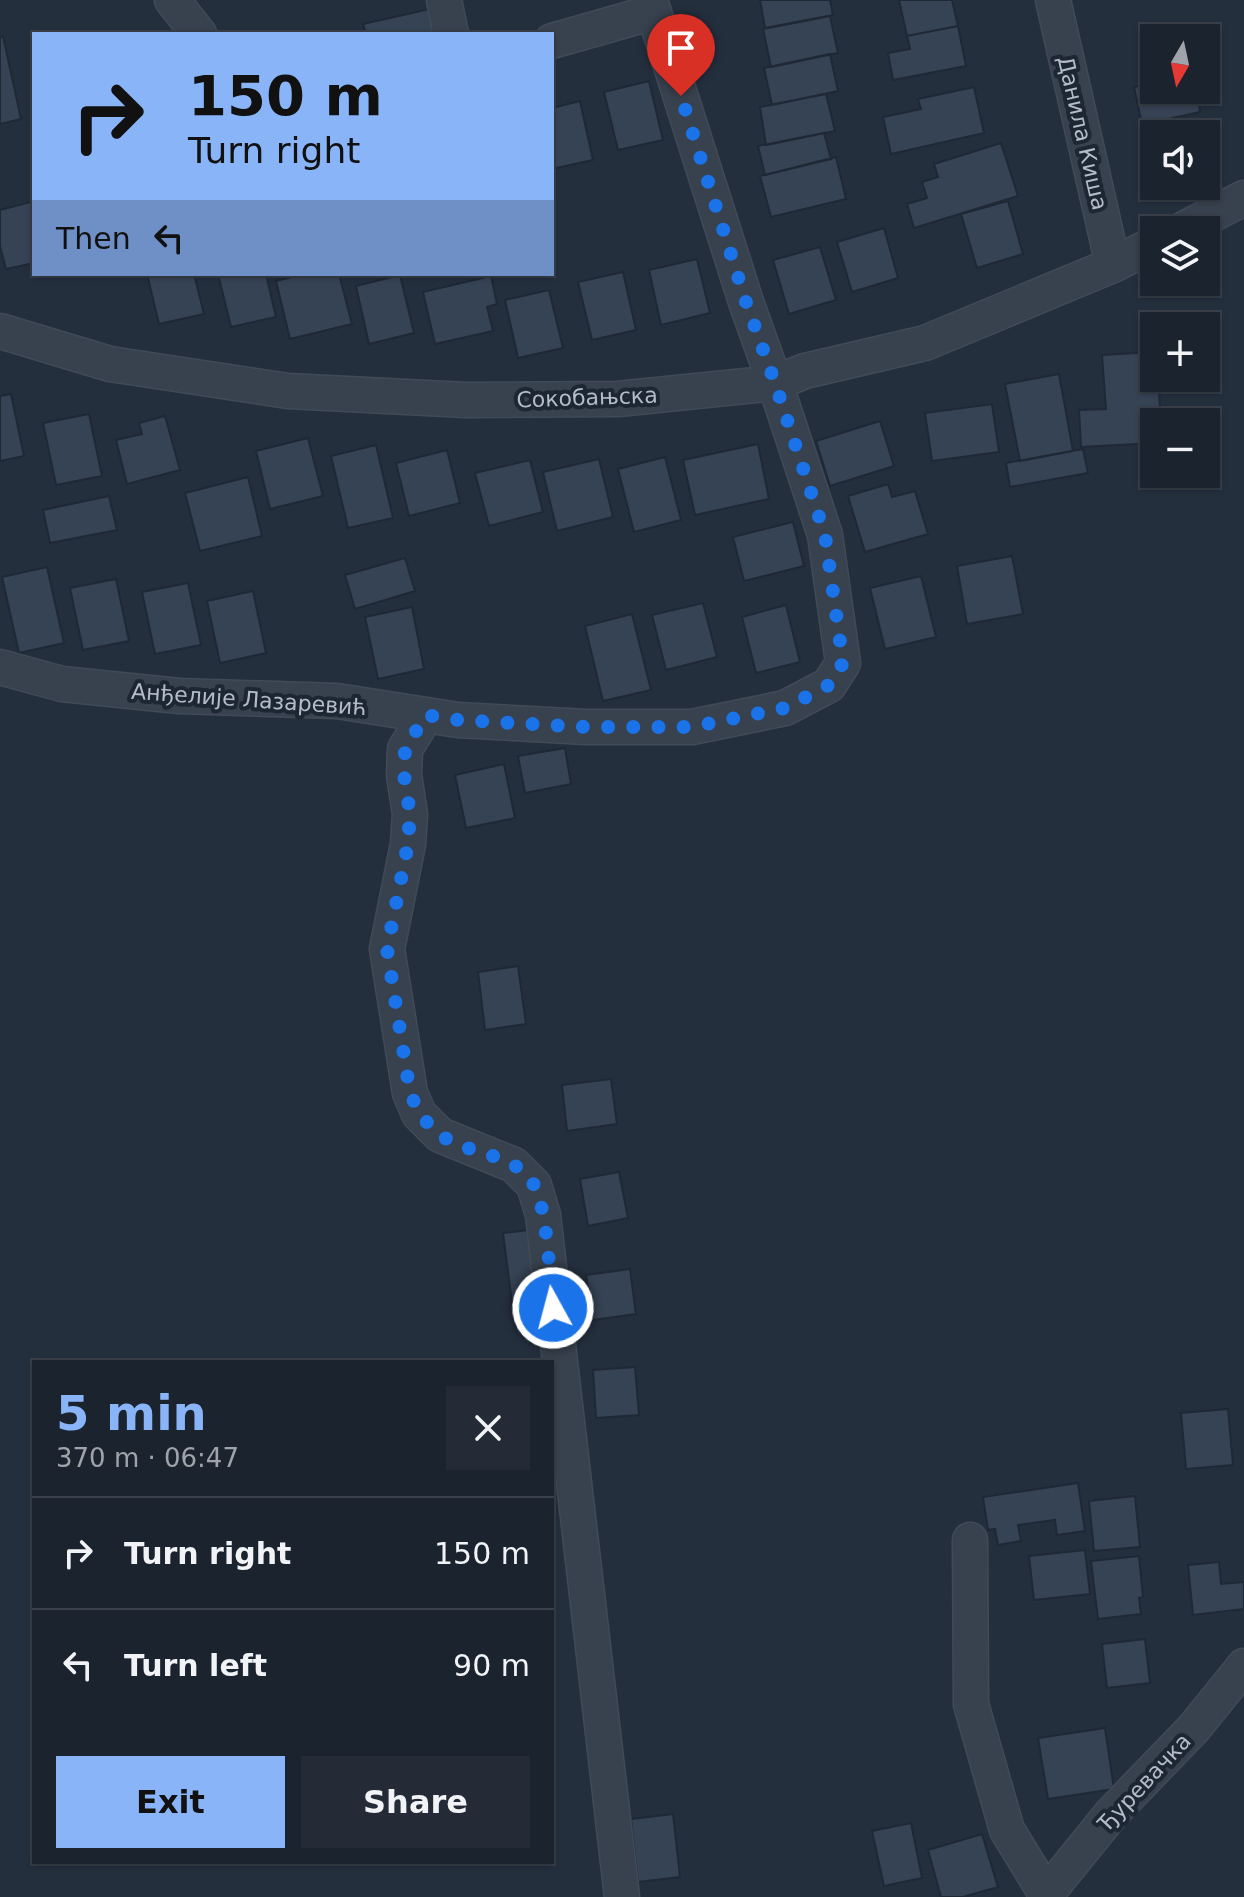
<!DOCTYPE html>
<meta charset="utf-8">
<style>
:root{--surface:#1b232e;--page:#242b36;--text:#f1f3f6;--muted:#a0a4aa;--line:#39404a;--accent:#8ab4f8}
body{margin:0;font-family:"DejaVu Sans",sans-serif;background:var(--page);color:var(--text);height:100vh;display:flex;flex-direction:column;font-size:30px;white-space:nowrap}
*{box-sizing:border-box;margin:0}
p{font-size:26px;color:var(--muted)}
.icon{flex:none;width:44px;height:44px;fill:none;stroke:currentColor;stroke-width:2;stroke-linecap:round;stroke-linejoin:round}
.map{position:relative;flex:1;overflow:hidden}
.panel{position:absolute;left:32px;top:1360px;width:522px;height:504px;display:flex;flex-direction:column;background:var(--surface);border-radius:0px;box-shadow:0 2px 6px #0004,0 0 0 2px var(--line)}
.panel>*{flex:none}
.banner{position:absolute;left:32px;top:32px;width:522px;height:244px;border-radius:0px;box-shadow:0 2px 6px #0004,0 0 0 2px var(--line);background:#8ab4f8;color:#111;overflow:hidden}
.needle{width:52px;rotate:189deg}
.controls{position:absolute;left:1140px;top:24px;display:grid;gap:16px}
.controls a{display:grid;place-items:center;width:80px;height:80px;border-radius:0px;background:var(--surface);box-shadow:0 2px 6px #0004,0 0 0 2px var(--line);font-size:40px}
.pin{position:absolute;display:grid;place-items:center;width:68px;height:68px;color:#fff;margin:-82px -34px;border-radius:50% 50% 50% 0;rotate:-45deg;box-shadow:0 0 8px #0007}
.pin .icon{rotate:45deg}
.me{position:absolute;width:88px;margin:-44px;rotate:353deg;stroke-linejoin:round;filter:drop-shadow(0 0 6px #0008)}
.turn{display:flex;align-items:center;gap:28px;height:168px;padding:0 24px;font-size:36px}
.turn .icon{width:104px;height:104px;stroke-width:2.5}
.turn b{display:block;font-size:56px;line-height:68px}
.then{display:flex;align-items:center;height:76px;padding:0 24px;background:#0003;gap:16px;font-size:30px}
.round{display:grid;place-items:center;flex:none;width:84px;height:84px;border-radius:0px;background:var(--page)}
.head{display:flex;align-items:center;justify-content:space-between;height:136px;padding:0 24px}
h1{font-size:48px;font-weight:600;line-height:60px;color:var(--accent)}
.button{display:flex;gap:16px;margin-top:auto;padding:16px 24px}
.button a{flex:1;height:92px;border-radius:0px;background:var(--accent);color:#111;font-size:32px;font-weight:600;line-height:92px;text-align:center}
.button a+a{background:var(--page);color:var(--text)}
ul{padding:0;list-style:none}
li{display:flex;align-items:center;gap:24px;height:112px;padding:0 24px;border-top:2px solid var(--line)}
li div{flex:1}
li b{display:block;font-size:30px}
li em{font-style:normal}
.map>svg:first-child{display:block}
</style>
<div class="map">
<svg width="1244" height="1897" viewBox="0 0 1244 1897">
<rect width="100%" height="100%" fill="#242f3e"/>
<path fill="#364354" stroke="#1f2835" stroke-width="2" d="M760 0H830L833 15 765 28Z
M899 0H952L958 26 907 36Z
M430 9 436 34H366L363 24Z
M830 16 838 53 771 67 763 29Z
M958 26 966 66 893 80 888 53 910 49 907 36Z
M3 36 21 119 0 124V37Z
M830 54 838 91 772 105 764 68Z
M1206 60 1215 101 1199 104 1200 112 1142 125 1134 87 1154 83V90H1206Z
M649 81 663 140 618 150 604 92Z
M974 87 984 133 891 154 883 117 921 109 918 99Z
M826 94 835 131 766 145 760 107Z
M580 101 593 160 552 169V108Z
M824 133 831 159 765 175 758 146Z
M1001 143 1018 196 914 228 907 204 927 198 922 182 938 177 934 164Z
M836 157 846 199 771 217 760 176Z
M34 201V263L6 269 0 246V210Z
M1008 201 1023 254 977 268 961 214Z
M884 228 898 278 852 292 837 242Z
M820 247 836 300 789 314 773 260Z
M697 259 710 313 661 325 649 270Z
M623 272 636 330 592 340 578 282Z
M147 274H194L204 314 159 324Z
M218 274H266L276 317 231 327Z
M303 274H339L352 324 290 339 276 281Z
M400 275 414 333 369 344 356 286Z
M491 276 497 304 487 307 493 331 435 344 423 292Z
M549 290 563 348 518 358 505 300Z
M1154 352V378H1158L1161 422H1154V443L1081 447 1079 410 1106 409 1102 355Z
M1059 374 1073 451 1020 461 1005 384Z
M11 394 24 456 0 461V396Z
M992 404 999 452 932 461 925 413Z
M89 414 102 476 56 485 43 423Z
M165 416 180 470 127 484 116 440 142 434 139 423Z
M880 421 894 466 830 486 816 441Z
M308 438 323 496 270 509 256 451Z
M758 444 769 499 695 515 683 460Z
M376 445 393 518 348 528 331 456Z
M1083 449 1088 473 1010 487 1006 463Z
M447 450 460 503 409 516 396 463Z
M665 457 681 520 634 532 618 469Z
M599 459 613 517 557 531 543 472Z
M530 460 543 512 489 526 475 473Z
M248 477 262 536 200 551 185 493Z
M888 484 892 497 915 491 928 534 865 552 848 496Z
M109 496 117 530 50 543 43 510Z
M793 522 804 566 744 581 733 537Z
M1012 556 1023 614 967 624 957 566Z
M405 558 415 591 355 609 345 575Z
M47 567 64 643 19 653 2 577Z
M921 576 936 637 885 649 870 588Z
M116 579 129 641 83 650 70 588Z
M188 583 201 645 155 654 142 592Z
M253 591 266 653 220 663 207 601Z
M703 603 717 657 666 670 652 615Z
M786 605 800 662 756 673 742 617Z
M412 607 424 669 378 679 365 617Z
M632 614 651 690 603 701 585 626Z
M565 748 571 784 525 793 518 756Z
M504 764 515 818 466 828 455 775Z
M518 966 526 1024 485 1030 478 972Z
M611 1079 617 1124 567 1131 562 1085Z
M619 1172 628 1218 588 1226 580 1179Z
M537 1229 549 1322 515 1326 503 1233Z
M630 1269 636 1314 593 1320 586 1275Z
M635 1367 639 1415 596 1418 593 1370Z
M1228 1409 1233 1465 1186 1469 1181 1413Z
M1078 1483 1085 1531 1057 1535 1055 1520 1018 1525 1021 1541 998 1545 995 1529 988 1530 983 1497Z
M1135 1496 1140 1547 1094 1551 1089 1501Z
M1085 1550 1090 1594 1034 1600 1029 1556Z
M1139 1556 1143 1597 1139 1598 1141 1614 1098 1619 1091 1561Z
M1219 1562 1221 1584 1244 1582V1609L1193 1615 1188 1565Z
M1145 1639 1150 1683 1107 1688 1102 1644Z
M1105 1728 1114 1789 1048 1799 1038 1738Z
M673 1814 680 1877 638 1882 631 1819Z
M911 1823 922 1878 884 1886 872 1831Z
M982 1834 998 1887 963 1897H941L928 1850Z"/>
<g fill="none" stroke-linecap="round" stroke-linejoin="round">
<g stroke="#414a57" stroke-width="37">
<path id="street" d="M172 0 199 34
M444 0 451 34
M1053 0 1113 265
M552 41 654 12
M1182 230 1244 198
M0 331 110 364 288 391 466 400 618 399 775 383 805 371 925 343 1113 265 1154 244
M0 667 62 684 179 696 337 701 458 720 586 727H692L785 708 829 685 843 663 825 535 775 383 746 302 650 0
M426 715 405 749 404 775 410 814 408 844 387 949 410 1093 419 1114 440 1135 514 1165 534 1185 543 1215 622 1897
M970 1540 971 1704 1007 1830 1046 1894
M1044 1897 1112 1813 1194 1728 1244 1666"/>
</g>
<use href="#street" stroke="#38414e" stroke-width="34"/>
</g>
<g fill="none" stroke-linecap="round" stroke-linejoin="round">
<path stroke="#1a73e8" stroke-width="14" stroke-dasharray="0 25.2" d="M553 1308C550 1280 547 1207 534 1185 515 1151 466 1156 438 1133 424 1122 417 1109 410 1093L387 949 408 844 410 814 404 775 405 749 426 715 458 720 586 727H692L785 708 829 685 843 663 825 535 775 383 746 302 681 96"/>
</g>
<g text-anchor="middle" stroke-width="8" stroke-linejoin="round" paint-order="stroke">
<g font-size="22" fill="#b4bcc9" stroke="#1d2633">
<text transform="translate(1083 133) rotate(77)" y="8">Данила Киша</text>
<text transform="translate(587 397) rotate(-2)" y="8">Сокобањска</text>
<text transform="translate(249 699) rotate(4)" y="8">Анђелије Лазаревић</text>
<text transform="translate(1144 1782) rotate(-47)" y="8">Ђуревачка</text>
</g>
</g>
</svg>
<div class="controls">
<a><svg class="needle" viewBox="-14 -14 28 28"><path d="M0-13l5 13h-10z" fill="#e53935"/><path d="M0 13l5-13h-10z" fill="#a0a4aa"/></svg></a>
<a><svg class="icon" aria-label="sound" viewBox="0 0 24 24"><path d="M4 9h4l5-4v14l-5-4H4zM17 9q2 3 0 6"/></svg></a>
<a><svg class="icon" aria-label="layers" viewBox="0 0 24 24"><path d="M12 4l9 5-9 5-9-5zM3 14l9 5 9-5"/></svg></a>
<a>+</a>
<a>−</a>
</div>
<div class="pin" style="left:681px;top:96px;background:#d93025"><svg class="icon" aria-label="arrive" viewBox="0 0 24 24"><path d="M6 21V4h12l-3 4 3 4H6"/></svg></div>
<svg class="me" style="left:553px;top:1308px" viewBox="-20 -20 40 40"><circle r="17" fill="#1a73e8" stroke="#fff" stroke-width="3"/><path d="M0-11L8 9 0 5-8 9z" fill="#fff"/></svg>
<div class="banner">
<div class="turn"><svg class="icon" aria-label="right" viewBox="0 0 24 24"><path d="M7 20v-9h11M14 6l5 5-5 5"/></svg><div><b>150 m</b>Turn right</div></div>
<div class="then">Then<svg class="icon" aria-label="left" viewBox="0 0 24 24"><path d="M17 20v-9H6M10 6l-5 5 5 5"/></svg></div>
</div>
<section class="panel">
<div class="head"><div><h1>5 min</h1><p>370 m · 06:47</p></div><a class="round"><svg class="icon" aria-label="close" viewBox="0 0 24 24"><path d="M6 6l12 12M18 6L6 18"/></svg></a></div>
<ul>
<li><svg class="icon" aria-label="right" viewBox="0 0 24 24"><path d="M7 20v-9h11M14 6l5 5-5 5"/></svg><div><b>Turn right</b></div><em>150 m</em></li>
<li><svg class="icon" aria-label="left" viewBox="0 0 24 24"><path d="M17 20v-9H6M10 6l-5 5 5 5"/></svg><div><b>Turn left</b></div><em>90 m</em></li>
</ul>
<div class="button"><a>Exit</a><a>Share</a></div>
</section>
</div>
